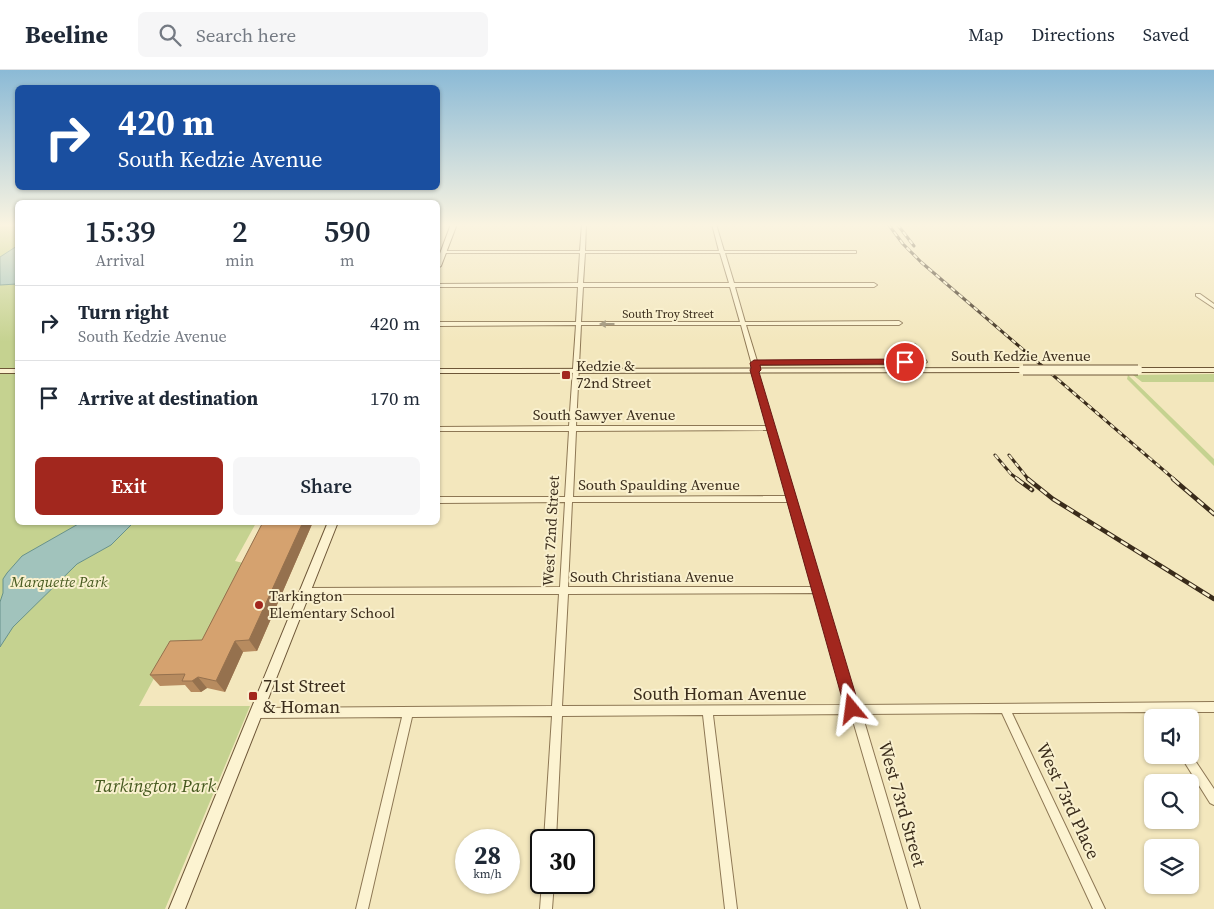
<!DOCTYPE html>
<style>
:root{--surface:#fff;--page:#f6f6f7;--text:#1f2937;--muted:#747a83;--line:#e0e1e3;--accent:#a2271e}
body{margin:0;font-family:"Source Serif 4",serif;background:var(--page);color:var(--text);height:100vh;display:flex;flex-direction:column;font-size:19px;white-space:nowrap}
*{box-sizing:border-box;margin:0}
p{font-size:16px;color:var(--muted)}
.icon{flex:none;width:28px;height:28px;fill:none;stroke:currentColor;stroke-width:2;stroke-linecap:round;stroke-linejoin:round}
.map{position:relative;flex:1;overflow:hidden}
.panel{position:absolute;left:15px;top:130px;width:425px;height:325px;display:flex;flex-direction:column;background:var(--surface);border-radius:8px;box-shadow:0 1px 4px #0004}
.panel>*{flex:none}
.top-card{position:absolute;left:15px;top:15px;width:425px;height:105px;border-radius:8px;box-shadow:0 1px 4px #0004;background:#1a4fa0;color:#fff;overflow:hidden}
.tools{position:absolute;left:1144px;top:639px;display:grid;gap:10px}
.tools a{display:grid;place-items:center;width:55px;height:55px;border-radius:8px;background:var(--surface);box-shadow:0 1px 4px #0004;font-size:25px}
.speed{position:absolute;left:455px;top:759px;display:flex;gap:10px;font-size:25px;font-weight:700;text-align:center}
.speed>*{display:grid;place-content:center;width:65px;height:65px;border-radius:50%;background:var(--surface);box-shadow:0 1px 4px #0004;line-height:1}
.speed small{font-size:12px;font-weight:400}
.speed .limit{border:2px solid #111;border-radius:8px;background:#fff;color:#111}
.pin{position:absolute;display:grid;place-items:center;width:42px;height:42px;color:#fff;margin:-21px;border:2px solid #fff;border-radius:50%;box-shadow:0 1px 5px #0007}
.me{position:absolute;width:55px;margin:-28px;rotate:344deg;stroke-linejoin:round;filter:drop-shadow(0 0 4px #0008)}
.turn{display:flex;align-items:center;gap:18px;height:105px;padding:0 20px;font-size:22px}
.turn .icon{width:65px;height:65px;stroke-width:2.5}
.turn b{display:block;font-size:35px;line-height:42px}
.eta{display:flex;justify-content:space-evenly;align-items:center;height:85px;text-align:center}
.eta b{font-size:30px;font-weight:600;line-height:35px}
.cta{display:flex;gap:10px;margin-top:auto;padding:10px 20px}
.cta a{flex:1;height:58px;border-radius:8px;background:var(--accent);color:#fff;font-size:20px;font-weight:600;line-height:58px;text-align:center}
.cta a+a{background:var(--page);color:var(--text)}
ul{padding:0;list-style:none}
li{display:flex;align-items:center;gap:15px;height:75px;padding:0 20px;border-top:1px solid var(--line)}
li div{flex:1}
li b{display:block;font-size:19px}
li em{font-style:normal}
header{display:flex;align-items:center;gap:30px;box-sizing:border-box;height:70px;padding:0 25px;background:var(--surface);border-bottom:1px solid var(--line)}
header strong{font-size:24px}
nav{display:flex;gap:28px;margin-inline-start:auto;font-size:18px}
.search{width:350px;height:45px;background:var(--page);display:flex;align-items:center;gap:12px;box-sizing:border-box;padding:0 18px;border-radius:8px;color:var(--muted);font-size:19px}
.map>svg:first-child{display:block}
</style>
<header>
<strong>Beeline</strong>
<div class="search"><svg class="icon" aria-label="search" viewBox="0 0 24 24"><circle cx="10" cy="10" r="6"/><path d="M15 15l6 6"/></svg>Search here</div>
<nav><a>Map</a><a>Directions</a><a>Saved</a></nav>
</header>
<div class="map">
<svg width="1214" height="839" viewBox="0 0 1214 839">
<rect width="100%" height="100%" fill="#f3e7bd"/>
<path fill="#c5d290" d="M0 154H17L18 452 256 453 235 491 247 494 206 575H172L139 636H250L165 839H0Z
M1214 304V312H1142L1133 305Z
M1128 305 1214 389V396L1127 309Z"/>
<path fill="#a1c3bc" stroke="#68928b" d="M17 176V214L0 215V187Z
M80 453H133L111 475 77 494 13 557 0 577V532L3 523V509L7 503 22 486Z"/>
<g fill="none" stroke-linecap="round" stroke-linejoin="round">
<g stroke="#8d7754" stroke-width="2">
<path id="minor" d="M582 154H586L585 181H719L712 154H716L724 181H856V183H725L734 213H874L877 215 874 217H735L745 252 899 251 902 253 899 255H746L757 291 920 290 911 276 914 274 916 275 927 292 924 294 758 295 755 297 752 295 741 255H581L576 356H767L751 300 754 298 756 299 796 429 856 635 1214 632V642H1163L1166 648H1155L1152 642 1012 643 1105 839H1093L1002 643 862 644 920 839H908L851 644 713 645 737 839H725L703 645 562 646 556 770H544L552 646 412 647 368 839H356L402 647 256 648 252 646 251 643 252 640 256 638 552 636 559 524H306L303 523 302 521 303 519 306 518 560 517 565 432 438 433V427H565L569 361H438V357L569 356 576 255 438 256V252H576L578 217H438V214L578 213 580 183H443L441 182 443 181H580ZM585 183H720L729 213H583ZM583 217H730L740 252H581ZM768 360 787 426 573 427 576 361ZM572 432H788L812 517H568ZM814 523 846 635 562 636 568 524Z
M1196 224H1200L1214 234V238L1196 226Z
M1190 683 1214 719V735L1210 733 1180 685H1190Z
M542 812H554L552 839H540Z"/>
</g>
<g stroke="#6e5738" stroke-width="2">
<path id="secondary" d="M451 154H457L441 196 438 198V189Z
M1023 298H1026V302L438 303V299Z
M1135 298H1214V302H1135Z
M0 299H18V303H0Z
M328 452H338L185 839H169Z"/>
</g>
<use href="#minor" fill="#fcf3d1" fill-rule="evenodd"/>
<use href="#secondary" fill="#fcf3d1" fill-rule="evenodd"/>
<g stroke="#3a2c1b" stroke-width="3">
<path id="rail-far1" d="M888 154 903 174 921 192 1175 410
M897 154 914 176
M995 385 1011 404 1019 410
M1009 385 1029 410"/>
</g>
<g stroke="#3a2c1b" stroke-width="4.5">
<path id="rail" d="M1017 409 1032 420
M1028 409 1053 429 1214 529
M1173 409 1214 444"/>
</g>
<use href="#rail-far1" stroke="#f9f0ce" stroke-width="2" stroke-dasharray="5" stroke-linecap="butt"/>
<use href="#rail" stroke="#f9f0ce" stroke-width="2.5" stroke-dasharray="8" stroke-linecap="butt"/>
<g stroke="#6e5738" stroke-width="11" stroke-linecap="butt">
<path id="secondary-bridge" d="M1023 300H1138"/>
</g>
<use href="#secondary-bridge" stroke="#fcf3d1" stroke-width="9"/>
</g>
<path fill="#b78b5f" d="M263 452H313L257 581 243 582 225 622 207 618 201 622H191L185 615 160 616 150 605 202 570Z"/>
<path fill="#95714e" d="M303 452H313L257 581 249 570Z
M235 571 243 582 225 622 216 611Z
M198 607 207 618 201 622 192 611Z"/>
<path fill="#d5a26f" stroke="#95714e" d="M263 452H303L249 570 235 571 216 611 198 607 192 611H182L185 604 150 605 170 571 202 570Z"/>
<defs><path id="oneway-solid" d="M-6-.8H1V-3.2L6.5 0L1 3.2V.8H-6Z" transform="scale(1.25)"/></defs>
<use fill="#9b9076" href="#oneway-solid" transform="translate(607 254) rotate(180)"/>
<linearGradient id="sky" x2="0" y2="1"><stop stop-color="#8bbad6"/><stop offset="0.57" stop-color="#faf4e1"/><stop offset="1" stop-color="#faf4e1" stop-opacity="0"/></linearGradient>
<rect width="1214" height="272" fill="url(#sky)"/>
<path fill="#a2271e" stroke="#691914" d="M905 289 909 292 908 294 760 295 761 300 759 302 860 639 858 644 852 646 847 644 845 639 750 300 751 298 750 293 754 290Z"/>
<g fill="#a2271e" stroke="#f9f0ce" stroke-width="2">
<rect x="561" y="300" width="10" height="10" rx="2.5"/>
<circle cx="259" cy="535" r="5"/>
<rect x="248" y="621" width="10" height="10" rx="2.5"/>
</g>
<g text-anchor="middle" stroke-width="4" stroke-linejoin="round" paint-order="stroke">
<g font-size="12" fill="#3a2c1b" stroke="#f9f0ce">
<text x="668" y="248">South Troy Street</text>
</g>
<g font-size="15" fill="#3a2c1b" stroke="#f9f0ce">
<text x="1021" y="291">South Kedzie Avenue</text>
<text x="604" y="350">South Sawyer Avenue</text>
<text x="659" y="420">South Spaulding Avenue</text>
<text transform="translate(551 461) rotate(-87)" y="5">West 72nd Street</text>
<text x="652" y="512">South Christiana Avenue</text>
</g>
<g font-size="15" fill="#3a2c1b" stroke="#f9f0ce" text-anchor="start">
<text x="576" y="301">Kedzie &amp;<tspan x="576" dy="17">72nd Street</tspan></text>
<text x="269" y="531">Tarkington<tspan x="269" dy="17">Elementary School</tspan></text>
</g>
<g font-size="15" font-style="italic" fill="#46591f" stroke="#f9f0ce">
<text x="59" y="517">Marquette Park</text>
</g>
<g font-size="18" fill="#3a2c1b" stroke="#f9f0ce" text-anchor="start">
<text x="263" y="622">71st Street<tspan x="263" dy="21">&amp; Homan</tspan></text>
</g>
<g font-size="18" fill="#3a2c1b" stroke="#f9f0ce">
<text x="720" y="630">South Homan Avenue</text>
<text transform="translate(1068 731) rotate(65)" y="6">West 73rd Place</text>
<text transform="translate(902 734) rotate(74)" y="6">West 73rd Street</text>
</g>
<g font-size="18" font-style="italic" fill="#46591f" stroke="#f9f0ce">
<text x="155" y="722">Tarkington Park</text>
</g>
</g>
</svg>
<div class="tools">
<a><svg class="icon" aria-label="sound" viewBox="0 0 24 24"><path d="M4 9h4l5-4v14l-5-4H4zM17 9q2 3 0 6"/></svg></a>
<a><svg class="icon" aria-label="search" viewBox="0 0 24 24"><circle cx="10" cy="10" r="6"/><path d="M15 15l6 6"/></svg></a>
<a><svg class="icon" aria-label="layers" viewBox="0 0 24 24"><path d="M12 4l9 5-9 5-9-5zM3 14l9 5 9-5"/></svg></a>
</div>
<div class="speed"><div>28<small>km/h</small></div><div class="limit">30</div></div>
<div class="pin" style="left:905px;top:292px;background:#d93025"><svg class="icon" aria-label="arrive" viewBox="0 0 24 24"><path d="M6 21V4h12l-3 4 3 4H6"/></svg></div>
<svg class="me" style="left:852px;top:639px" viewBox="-20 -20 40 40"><path d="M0-17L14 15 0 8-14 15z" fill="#a2271e" stroke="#fff" stroke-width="4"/></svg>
<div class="top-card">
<div class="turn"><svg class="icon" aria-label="right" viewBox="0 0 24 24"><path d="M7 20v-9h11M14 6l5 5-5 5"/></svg><div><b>420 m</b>South Kedzie Avenue</div></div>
</div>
<section class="panel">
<div class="eta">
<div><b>15:39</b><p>Arrival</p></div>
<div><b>2</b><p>min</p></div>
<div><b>590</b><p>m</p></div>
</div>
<ul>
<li><svg class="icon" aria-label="right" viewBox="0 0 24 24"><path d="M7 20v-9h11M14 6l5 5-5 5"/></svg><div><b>Turn right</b><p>South Kedzie Avenue</p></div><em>420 m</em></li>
<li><svg class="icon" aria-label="arrive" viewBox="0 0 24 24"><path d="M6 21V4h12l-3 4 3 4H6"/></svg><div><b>Arrive at destination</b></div><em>170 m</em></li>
</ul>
<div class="cta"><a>Exit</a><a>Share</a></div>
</section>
</div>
